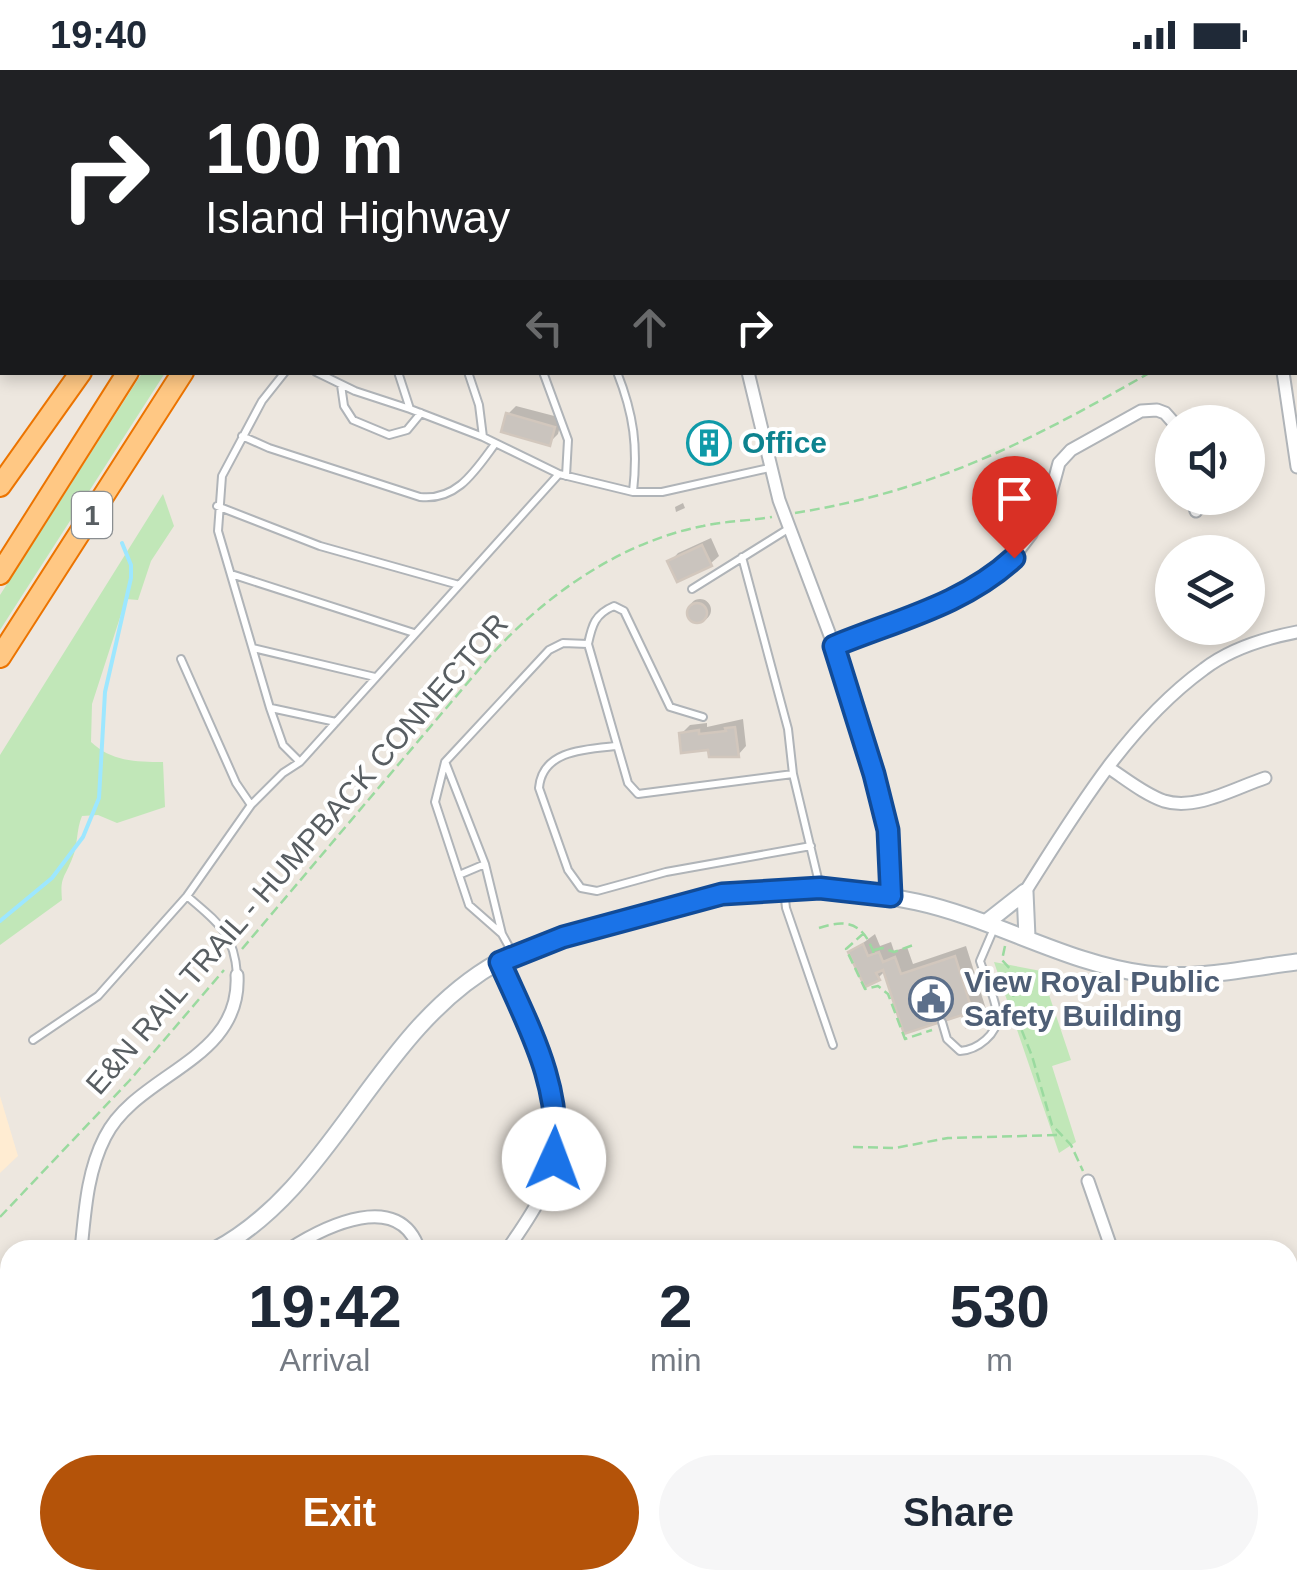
<!DOCTYPE html>
<style>
:root{--surface:#fff;--page:#f6f6f7;--text:#1f2937;--muted:#747a83;--accent:#b45309}
body{margin:0;font-family:Helvetica,sans-serif;background:var(--page);color:var(--text);height:100vh;display:flex;flex-direction:column;font-size:38px;white-space:nowrap}
*{box-sizing:border-box;margin:0}
p{font-size:32px;color:var(--muted)}
.icon{flex:none;width:55px;height:55px;fill:none;stroke:currentColor;stroke-width:2;stroke-linecap:round;stroke-linejoin:round}
.map{position:relative;flex:1;overflow:hidden}
.sheet{position:absolute;left:0px;top:1170px;width:1298px;height:350px;display:flex;flex-direction:column;background:var(--surface);border-radius:30px 30px 0 0;box-shadow:0 5px 15px #0003}
.sheet>*{flex:none}
.hud{position:absolute;left:0px;top:0px;width:1298px;height:305px;box-shadow:0 5px 15px #0003;background:#202124;color:#fff;overflow:hidden}
.fabs{position:absolute;left:1155px;top:335px;display:grid;gap:20px}
.fabs a{display:grid;place-items:center;width:110px;height:110px;border-radius:50%;background:var(--surface);box-shadow:0 5px 15px #0003;font-size:50px}
.pin{position:absolute;display:grid;place-items:center;width:85px;height:85px;color:#fff;margin:-102px -42px;border-radius:50% 50% 50% 0;rotate:-45deg;box-shadow:0 0 10px #0007}
.pin .icon{rotate:45deg}
.me{position:absolute;width:110px;margin:-55px;rotate:2deg;stroke-linejoin:round;filter:drop-shadow(0 0 8px #0008)}
.turn{display:flex;align-items:center;gap:35px;height:210px;padding:0 40px;font-size:45px}
.turn .icon{width:130px;height:130px;stroke-width:2.5}
.turn b{display:block;font-size:70px;line-height:85px}
.lanes{display:flex;align-items:center;height:95px;padding:0 40px;background:#0003;justify-content:center;gap:50px;direction:ltr}
.lanes .off{opacity:.35}
.eta{display:flex;justify-content:space-evenly;align-items:center;height:170px;text-align:center}
.eta b{font-size:60px;font-weight:800;line-height:70px}
.button{display:flex;gap:20px;margin-top:auto;padding:20px 40px}
.button a{flex:1;height:115px;border-radius:60px;background:var(--accent);color:#fff;font-size:40px;font-weight:800;line-height:115px;text-align:center}
.button a+a{background:var(--page);color:var(--text)}
.status{display:flex;justify-content:space-between;align-items:center;height:70px;padding:0 50px;background:var(--surface);direction:ltr}
.status svg{height:28px;fill:currentColor}
.map>svg:first-child{display:block}
</style>
<div class="status"><b>19:40</b><svg viewBox="0 0 49 12"><path d="M0 12V9h3v3zM5 12V6h3v6zM10 12V3h3v9zM15 12V0h3v12zM26 1h20v11H26zM47 4h2v5h-2z"/></svg></div>
<div class="map">
<svg width="1297" height="1520" viewBox="0 0 1297 1520">
<rect width="100%" height="100%" fill="#ede7df"/>
<path fill="#ffecd2" d="M0 1026 18 1086 0 1103Z"/>
<path fill="#c1e7b8" d="M142 303H165L0 560V525Z
M163 424 174 456 151 491 138 530 126 529 92 634 91 672C111 691 135 692 163 692L165 737 117 753 98 745 82 746C76 760 78 776 72 789 64 809 60 807 62 830L0 875V685Z
M994 892 1041 901 1071 990 1052 996 1076 1072 1059 1083Z"/>
<path fill="#0003" d="M97 0H176L173 2Z
M516 336 562 348 558 364 549 373 508 344Z
M720 354 727 374 722 379 698 364Z
M683 433 685 438 676 442 675 437Z
M711 468 719 486 710 494 670 492 678 483Z
M689 540a11 11 0 1 1 22 0a11 11 0 1 1-22 0Z
M743 649 746 676 738 685 710 678 682 663 690 655 707 653V657Z
M875 864 880 876 891 872 894 881 907 877 913 894 966 876 986 939 974 951 885 901 878 908 851 882Z"/>
<g fill="none" stroke-linecap="round" stroke-linejoin="round">
<path stroke="#9de7ff" stroke-width="4" d="M0 851 52 808 83 767 99 728 105 622 131 508V495L122 473"/>
</g>
<path fill="#cac4be" stroke="#d2c7bd" stroke-width="2.5" d="M94 0H178L176 2Z
M506 343 555 357 550 376 501 362Z
M715 357 723 381 704 388 695 364Z
M702 475 712 496 677 512 667 491Z
M687 543a10 10 0 1 1 20 0a10 10 0 1 1-20 0Z
M735 657 739 687H709L708 680 681 683 679 663 699 660V664L726 661 725 658Z
M863 874 868 886 879 882 883 892 895 887 901 904 955 886 976 953 966 957 962 945 904 964 883 900 876 903 880 910 865 917 848 882Z"/>
<g fill="none" stroke-linecap="round" stroke-linejoin="round">
<g stroke="#b0b4b8" stroke-width="10">
<path id="lane" d="M224 0 227 2
M496 0 502 2
M58 2 59 0
M248 2 251 0
M481 2 484 0
M285 302 262 331 222 406 218 461 270 638 283 675 300 692
M316 302 355 321 410 339
M398 302 410 339 483 367 559 404 633 422H662L769 398
M468 302 479 335 483 367
M543 302 568 370 566 406
M617 302C634 345 638 377 633 422
M341 315 344 336 353 350 389 365 407 360 421 343
M242 366 269 378 420 427C457 431 475 401 495 374
M217 436 320 476 459 515
M742 487 788 659 793 704 820 817
M231 504 414 563
M692 519 788 459
M253 578 375 607
M181 589 236 713 251 735
M271 638 336 652
M703 647 670 637 624 541 614 536C595 544 592 555 588 574L628 713 638 724 793 704
M616 676C586 679 542 680 539 718L568 800 581 818 597 821 666 802 811 776
M446 694 485 794 502 864 513 884
M459 805 485 794
M784 820 786 838 833 975
M187 826C217 852 234 862 237 904
M502 864 469 835 459 805 435 732 445 692 549 580 563 573 588 574
M942 952 947 969 960 981C977 980 999 964 997 945 996 928 985 907 980 891L995 856
M33 970 98 926 187 826 251 735 283 703 300 692 559 404"/>
</g>
<g stroke="#b0b4b8" stroke-width="15">
<path id="street" d="M646 0 647 2
M809 0 810 2
M1295 147 1297 146
M748 302 779 430 834 576 874 704 888 760 891 826
M1283 302 1297 397
M1192 428 1196 441
M834 576 945 534 987 512 1013 488 1031 464 1049 430 1059 393 1071 380 1141 341 1157 340 1165 343 1173 352
M1109 698C1126 709 1144 724 1164 731 1196 741 1235 718 1265 708
M1025 822C1075 743 1127 655 1204 599 1230 579 1266 568 1297 562
M500 892C531 962 579 1042 544 1120 534 1142 520 1161 507 1180
M1088 1111 1112 1180
M81 1180C85 1141 87 1102 105 1067 137 1003 242 991 237 905
M288 1180C325 1156 400 1119 419 1180
M0 1425 10 1424
M1288 1436 1297 1433
M0 1462 10 1463
M207 1510 226 1520
M1237 1510 1240 1520
M103 1520 110 1510
M421 1520 422 1510
M1178 1520 1200 1510"/>
</g>
<g stroke="#b1b7bc" stroke-width="19">
<path id="secondary" d="M1025 822 1027 867
M987 852 1025 822
M215 1180C334 1117 376 960 498 892 531 874 569 865 605 855 715 823 803 806 917 832 995 849 1067 894 1147 904 1197 910 1248 898 1297 892
M0 1296 10 1290"/>
</g>
<g stroke="#ec7400" stroke-width="24">
<path id="highway" d="M296 2 298 0
M322 2 323 0
M375 2 377 0
M0 416 81 302
M0 504 128 302
M0 587 183 302"/>
</g>
<path stroke="#9ada9f" stroke-width="2.5" stroke-dasharray="10 5" stroke-linecap="butt" d="M1040 2 1042 0
M1295 223 1297 222
M795 443C936 420 1028 372 1151 302
M819 858C848 848 864 854 874 884
M864 863 846 879 865 919 878 916 888 924 905 969 932 960
M1005 876 1002 890 1012 901 1014 941 1032 986 1052 1055 1071 1075 1083 1101
M242 879 492 584C547 524 621 472 703 456 725 451 749 451 772 447
M874 880 882 878 894 882 916 874
M853 1077 895 1078 948 1068 1059 1065
M0 1147 130 1010 224 900"/>
<use href="#lane" stroke="#fff" stroke-width="6"/>
<use href="#street" stroke="#fff" stroke-width="11"/>
<use href="#secondary" stroke="#fff" stroke-width="15"/>
<use href="#highway" stroke="#ffc884" stroke-width="20"/>
</g>
<g fill="none" stroke-linecap="round" stroke-linejoin="round">
<g stroke="#114b97" stroke-width="25">
<path id="route" d="M554 1089C563 1017 528 956 500 892L563 867 722 824 820 818 891 826 888 760 874 704 834 576C897 550 963 535 1014 488"/>
</g>
<use href="#route" stroke="#1a73e8" stroke-width="18"/>
</g>
<defs>
<g id="building-ring" transform="scale(2.25)"><circle r="9.5" fill="#fff" stroke="#0f9aa8" stroke-width="1.5"/><path d="M-4-6H4V6H1V3H-1V6H-4ZM-2.5-4.3h1.7v1.8h-1.7ZM.8-4.3h1.7v1.8H.8ZM-2.5-1h1.7V.8h-1.7ZM.8-1h1.7V.8H.8Z" fill="#0f9aa8"/></g>
<g id="civic-ring" transform="scale(2.25)"><circle r="9.5" fill="#fff" stroke="#5c6f8a" stroke-width="1.5"/><path d="M-.6-6.5H3V-4.5H.6V-3L4-1V1h2V6H-6V1h2V-1L-.6-3ZM-1.2 2.5V6h2.4V2.5Z" fill="#5c6f8a"/></g>
</defs>
<g fill-rule="evenodd">
<use href="#building-ring" x="709" y="373"/>
<use href="#civic-ring" x="931" y="929"/>
</g>
<g text-anchor="middle" stroke-width="8" stroke-linejoin="round" paint-order="stroke">
<rect fill="#fff" stroke="#8a8e91" stroke-width="2.5" x="72" y="422" width="40" height="46" rx="8"/>
<g font-size="28" font-weight="bold" fill="#585e62">
<text x="92" y="455">1</text>
</g>
<g font-size="30" font-weight="bold" fill="#0d838f" stroke="#fff" text-anchor="start">
<text x="742" y="383">Office</text>
</g>
<g font-size="30" fill="#585e62" stroke="#fff">
<text transform="translate(297 784) rotate(-49)" y="10">E&amp;N RAIL TRAIL - HUMPBACK CONNECTOR</text>
</g>
<g font-size="30" font-weight="bold" fill="#4e5e75" stroke="#fff" text-anchor="start">
<text x="964" y="922">View Royal Public<tspan x="964" dy="34">Safety Building</tspan></text>
</g>
</g>
</svg>
<div class="fabs">
<a><svg class="icon" aria-label="sound" viewBox="0 0 24 24"><path d="M4 9h4l5-4v14l-5-4H4zM17 9q2 3 0 6"/></svg></a>
<a><svg class="icon" aria-label="layers" viewBox="0 0 24 24"><path d="M12 4l9 5-9 5-9-5zM3 14l9 5 9-5"/></svg></a>
</div>
<div class="pin" style="left:1014px;top:488px;background:#d93025"><svg class="icon" aria-label="arrive" viewBox="0 0 24 24"><path d="M6 21V4h12l-3 4 3 4H6"/></svg></div>
<svg class="me" style="left:554px;top:1089px" viewBox="-20 -20 40 40"><circle r="19" fill="#fff"/><path d="M0-13L10 11 0 6-10 11z" fill="#1a73e8"/></svg>
<div class="hud">
<div class="turn"><svg class="icon" aria-label="right" viewBox="0 0 24 24"><path d="M7 20v-9h11M14 6l5 5-5 5"/></svg><div><b>100 m</b>Island Highway</div></div>
<div class="lanes"><svg class="icon off" aria-label="left" viewBox="0 0 24 24"><path d="M17 20v-9H6M10 6l-5 5 5 5"/></svg><svg class="icon off" aria-label="ahead" viewBox="0 0 24 24"><path d="M12 20V5M6 11l6-6 6 6"/></svg><svg class="icon" aria-label="right" viewBox="0 0 24 24"><path d="M7 20v-9h11M14 6l5 5-5 5"/></svg></div>
</div>
<section class="sheet">
<div class="eta">
<div><b>19:42</b><p>Arrival</p></div>
<div><b>2</b><p>min</p></div>
<div><b>530</b><p>m</p></div>
</div>
<div class="button"><a>Exit</a><a>Share</a></div>
</section>
</div>
